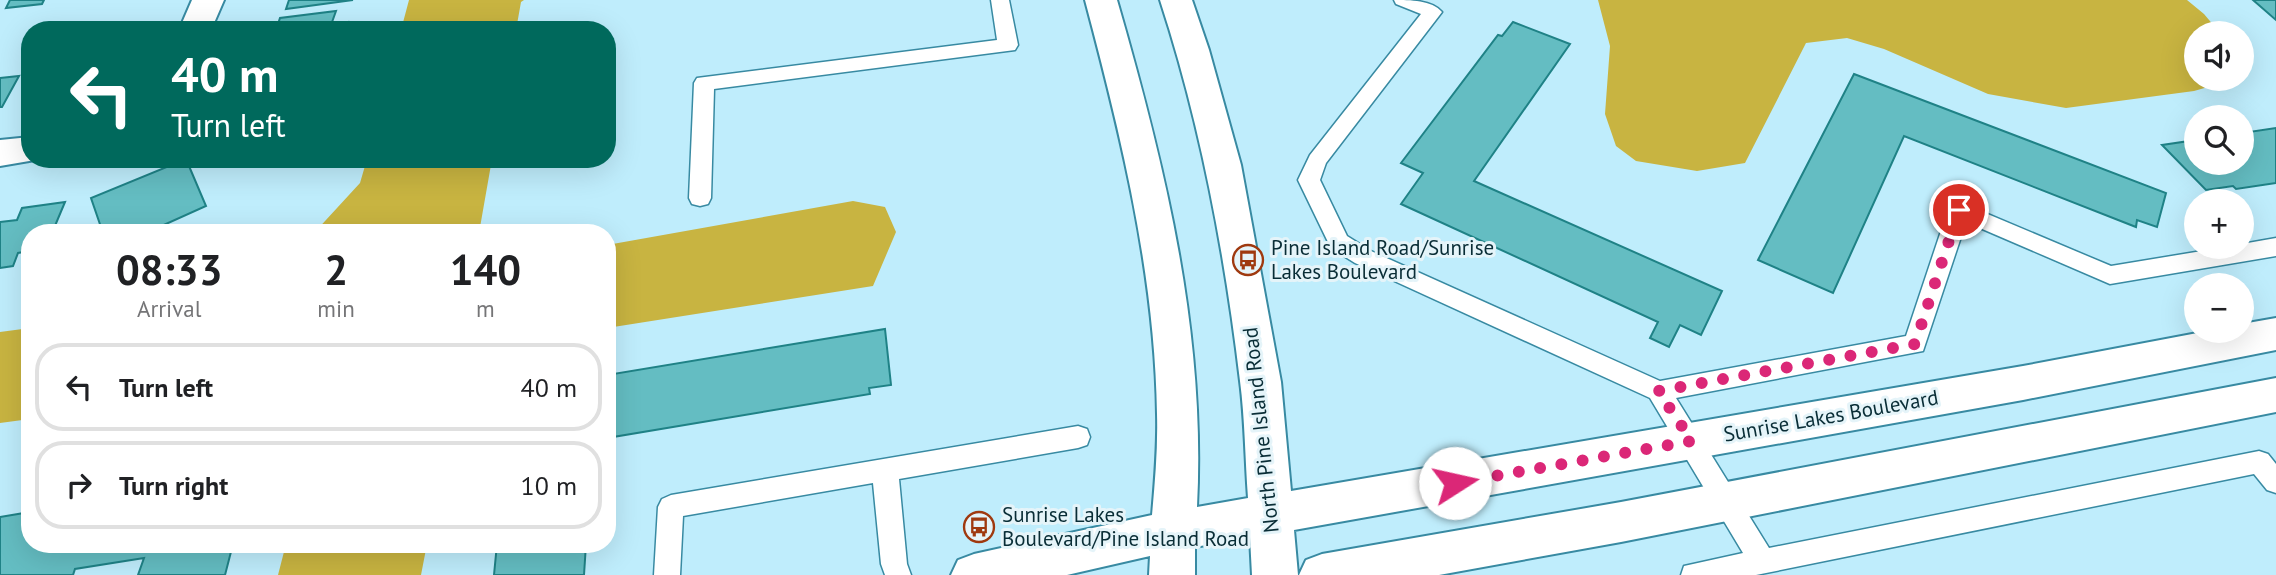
<!DOCTYPE html>
<meta charset="utf-8">
<style>
:root{--surface:#fff;--page:#f6f6f6;--text:#202124;--muted:#757577;--line:#e0e0e0}
body{margin:0;font-family:"PT Sans",sans-serif;background:var(--page);color:var(--text);height:100vh;display:flex;flex-direction:column;font-size:26px;white-space:nowrap}
*{box-sizing:border-box;margin:0}
p{font-size:23px;color:var(--muted)}
.icon{flex:none;width:38px;height:38px;fill:none;stroke:currentColor;stroke-width:2;stroke-linecap:round;stroke-linejoin:round}
.map{position:relative;flex:1;overflow:hidden}
.panel{position:absolute;left:21px;top:224px;width:595px;height:329px;display:flex;flex-direction:column;background:var(--surface);border-radius:28px;box-shadow:0 7px 28px #0002}
.panel>*{flex:none}
.guide{position:absolute;left:21px;top:21px;width:595px;height:147px;border-radius:28px;box-shadow:0 7px 28px #0002;background:#00695c;color:#fff;overflow:hidden}
.fabs{position:absolute;left:2184px;top:21px;display:grid;gap:14px}
.fabs a{display:grid;place-items:center;width:70px;height:70px;border-radius:50%;background:var(--surface);box-shadow:0 7px 28px #0002;font-size:35px}
.pin{position:absolute;display:grid;place-items:center;width:60px;height:60px;color:#fff;margin:-30px;border:4px solid #fff;border-radius:50%;box-shadow:0 2px 7px #0007}
.me{position:absolute;width:77px;margin:-38px;rotate:80deg;stroke-linejoin:round;filter:drop-shadow(0 0 5px #0008)}
.turn{display:flex;align-items:center;gap:24px;height:147px;padding:0 35px;font-size:32px}
.turn .icon{width:91px;height:91px;stroke-width:2.5}
.turn b{display:block;font-size:49px;line-height:60px}
.eta{display:flex;justify-content:space-evenly;align-items:center;height:119px;text-align:center}
.eta b{font-size:42px;font-weight:600;line-height:49px}
ul{padding:0;list-style:none}
li{display:flex;align-items:center;gap:21px;height:88px;margin:0 14px 10px;padding:0 21px;border:4px solid var(--line);border-radius:28px}
li div{flex:1}
li b{display:block;font-size:26px}
li em{font-style:normal}
.map>svg:first-child{display:block}
</style>
<div class="map">
<svg width="2276" height="575" viewBox="0 0 2276 575">
<rect width="100%" height="100%" fill="#bfedfc"/>
<path fill="#c8b441" d="M409 0H524L521 2 516 30H401Z
M1598 0H2187L2204 14 2220 33H2196V79H2236L2194 91 2066 108 1988 94 1884 49 1847 38 1806 43 1745 163 1697 171 1636 161 1616 146 1605 114 1610 46Z
M367 159H492L479 233H314L360 183Z
M853 201 885 207 896 232 873 286 607 328V245Z
M30 328V419L0 423V332Z
M286 544H427L421 575H278Z"/>
<path fill="#64bdc2" stroke="#1f8286" stroke-width="2" d="M10 0H44L42 4 6 8Z
M289 0H353L286 9Z
M2253 0H2276V20Z
M336 11 331 25 348 22 346 30H276L280 18Z
M1513 22 1570 44 1474 181 1722 291 1701 335 1680 325 1669 347 1650 338 1658 322 1401 204 1423 173 1401 163 1498 35 1502 36Z
M1854 74 2166 193 2157 227 2137 220 2136 227 1904 136 1833 293 1758 260Z
M19 76 2 107H0V78Z
M2276 128V183L2236 189 2233 186 2206 190 2162 145 2196 140V163H2242V133Z
M186 159 206 206 146 233H103L91 198Z
M65 202 52 233H30V251L18 253 13 266 0 268V222L17 220 22 208Z
M885 329 891 385 869 388 870 394 607 438V375Z
M30 512V544H233L225 575H138L144 558 75 569 73 575H0V517Z
M497 544H586L584 575H494Z"/>
<g fill="none" stroke-linecap="round" stroke-linejoin="round">
<g stroke="#388aa2" stroke-width="3">
<path id="lane" d="M991 0H1009L1018 45 1015 50 714 89 711 198 708 204 700 206 692 204 689 198 694 83 697 78 997 40Z
M1394 0C1410 0 1432 0 1442 12L1326 163 1320 180 1347 236 1371 251 1660 381 1906 336 1948 210 1951 204 1959 202 2111 266 2226 247H2242V244L2276 238V256L2110 284 1966 222 1923 351 1676 398 1769 548 2259 451 2268 454 2276 464V493L2267 490 2254 474 1756 575H1681L1684 566 1743 553 1650 398 1355 263 1331 248 1328 242 1298 180 1310 155 1421 14 1396 4Z
M1078 426 1087 429 1090 437 1087 445 1078 448 899 479 907 564 911 575H885L881 564 873 483 683 516 680 575H654L658 507 662 499 671 495Z"/>
</g>
<g stroke="#388aa2" stroke-width="4">
<path id="street" d="M192 0H224L211 30H179Z
M30 137V159H41L0 166V140Z"/>
</g>
<g stroke="#388aa2" stroke-width="4">
<path id="secondary" d="M1085 0H1117C1165 166 1206 333 1197 507L1248 498C1245 459 1245 419 1240 381 1225 254 1200 122 1160 0H1192L1209 50 1241 165 1281 382 1291 491 2023 366 2208 331H2242V324L2276 318V350L2023 400 1294 530 1298 575H1252L1250 537 1195 547V575H1149L1150 556 1067 575H951L958 560 974 554 1152 515C1155 481 1158 448 1157 414 1155 274 1121 135 1085 0Z
M2276 378V412L1621 542 1439 575H1299L1306 560 1322 554 1621 502Z"/>
</g>
<use href="#lane" fill="#fff" fill-rule="evenodd"/>
<use href="#street" fill="#fff" fill-rule="evenodd"/>
<use href="#secondary" fill="#fff" fill-rule="evenodd"/>
</g>
<g fill="none" stroke-linecap="round" stroke-linejoin="round">
<path stroke="#db2777" stroke-width="12" stroke-dasharray="0 21.6" d="M1455 483 1692 441 1658 391 1915 344 1959 210"/>
</g>
<defs>
<g id="bus-ring" transform="scale(1.575)"><circle r="9.5" fill="#e5f4f9" stroke="#9f390f" stroke-width="1.5"/><path d="M-5-6H5V4H4V6H2V4H-2V6H-4V4H-5ZM-3.5-4V0h7V-4ZM-3.5 1.2v1.5H-2V1.2ZM2 1.2v1.5H3.5V1.2Z" fill="#9f390f"/></g>
</defs>
<g fill-rule="evenodd">
<use href="#bus-ring" x="1248" y="260"/>
<use href="#bus-ring" x="979" y="527"/>
</g>
<g text-anchor="middle" stroke-width="6" stroke-linejoin="round" paint-order="stroke">
<g font-size="21" fill="#092d36" stroke="#e5f4f9" text-anchor="start">
<text x="1271" y="255">Pine Island Road/Sunrise<tspan x="1271" dy="24">Lakes Boulevard</tspan></text>
<text x="1002" y="522">Sunrise Lakes<tspan x="1002" dy="24">Boulevard/Pine Island Road</tspan></text>
</g>
<g font-size="21" fill="#092d36" stroke="#e5f4f9">
<text transform="translate(1831 416) rotate(-10)" y="7">Sunrise Lakes Boulevard</text>
<text transform="translate(1261 430) rotate(-96)" y="7">North Pine Island Road</text>
</g>
</g>
</svg>
<div class="fabs">
<a><svg class="icon" aria-label="sound" viewBox="0 0 24 24"><path d="M4 9h4l5-4v14l-5-4H4zM17 9q2 3 0 6"/></svg></a>
<a><svg class="icon" aria-label="search" viewBox="0 0 24 24"><circle cx="10" cy="10" r="6"/><path d="M15 15l6 6"/></svg></a>
<a>+</a>
<a>−</a>
</div>
<div class="pin" style="left:1959px;top:210px;background:#d93025"><svg class="icon" aria-label="arrive" viewBox="0 0 24 24"><path d="M6 21V4h12l-3 4 3 4H6"/></svg></div>
<svg class="me" style="left:1455px;top:483px" viewBox="-20 -20 40 40"><circle r="19" fill="#fff"/><path d="M0-13L10 11 0 6-10 11z" fill="#db2777"/></svg>
<div class="guide">
<div class="turn"><svg class="icon" aria-label="left" viewBox="0 0 24 24"><path d="M17 20v-9H6M10 6l-5 5 5 5"/></svg><div><b>40 m</b>Turn left</div></div>
</div>
<section class="panel">
<div class="eta">
<div><b>08:33</b><p>Arrival</p></div>
<div><b>2</b><p>min</p></div>
<div><b>140</b><p>m</p></div>
</div>
<ul>
<li><svg class="icon" aria-label="left" viewBox="0 0 24 24"><path d="M17 20v-9H6M10 6l-5 5 5 5"/></svg><div><b>Turn left</b></div><em>40 m</em></li>
<li><svg class="icon" aria-label="right" viewBox="0 0 24 24"><path d="M7 20v-9h11M14 6l5 5-5 5"/></svg><div><b>Turn right</b></div><em>10 m</em></li>
</ul>
</section>
</div>
